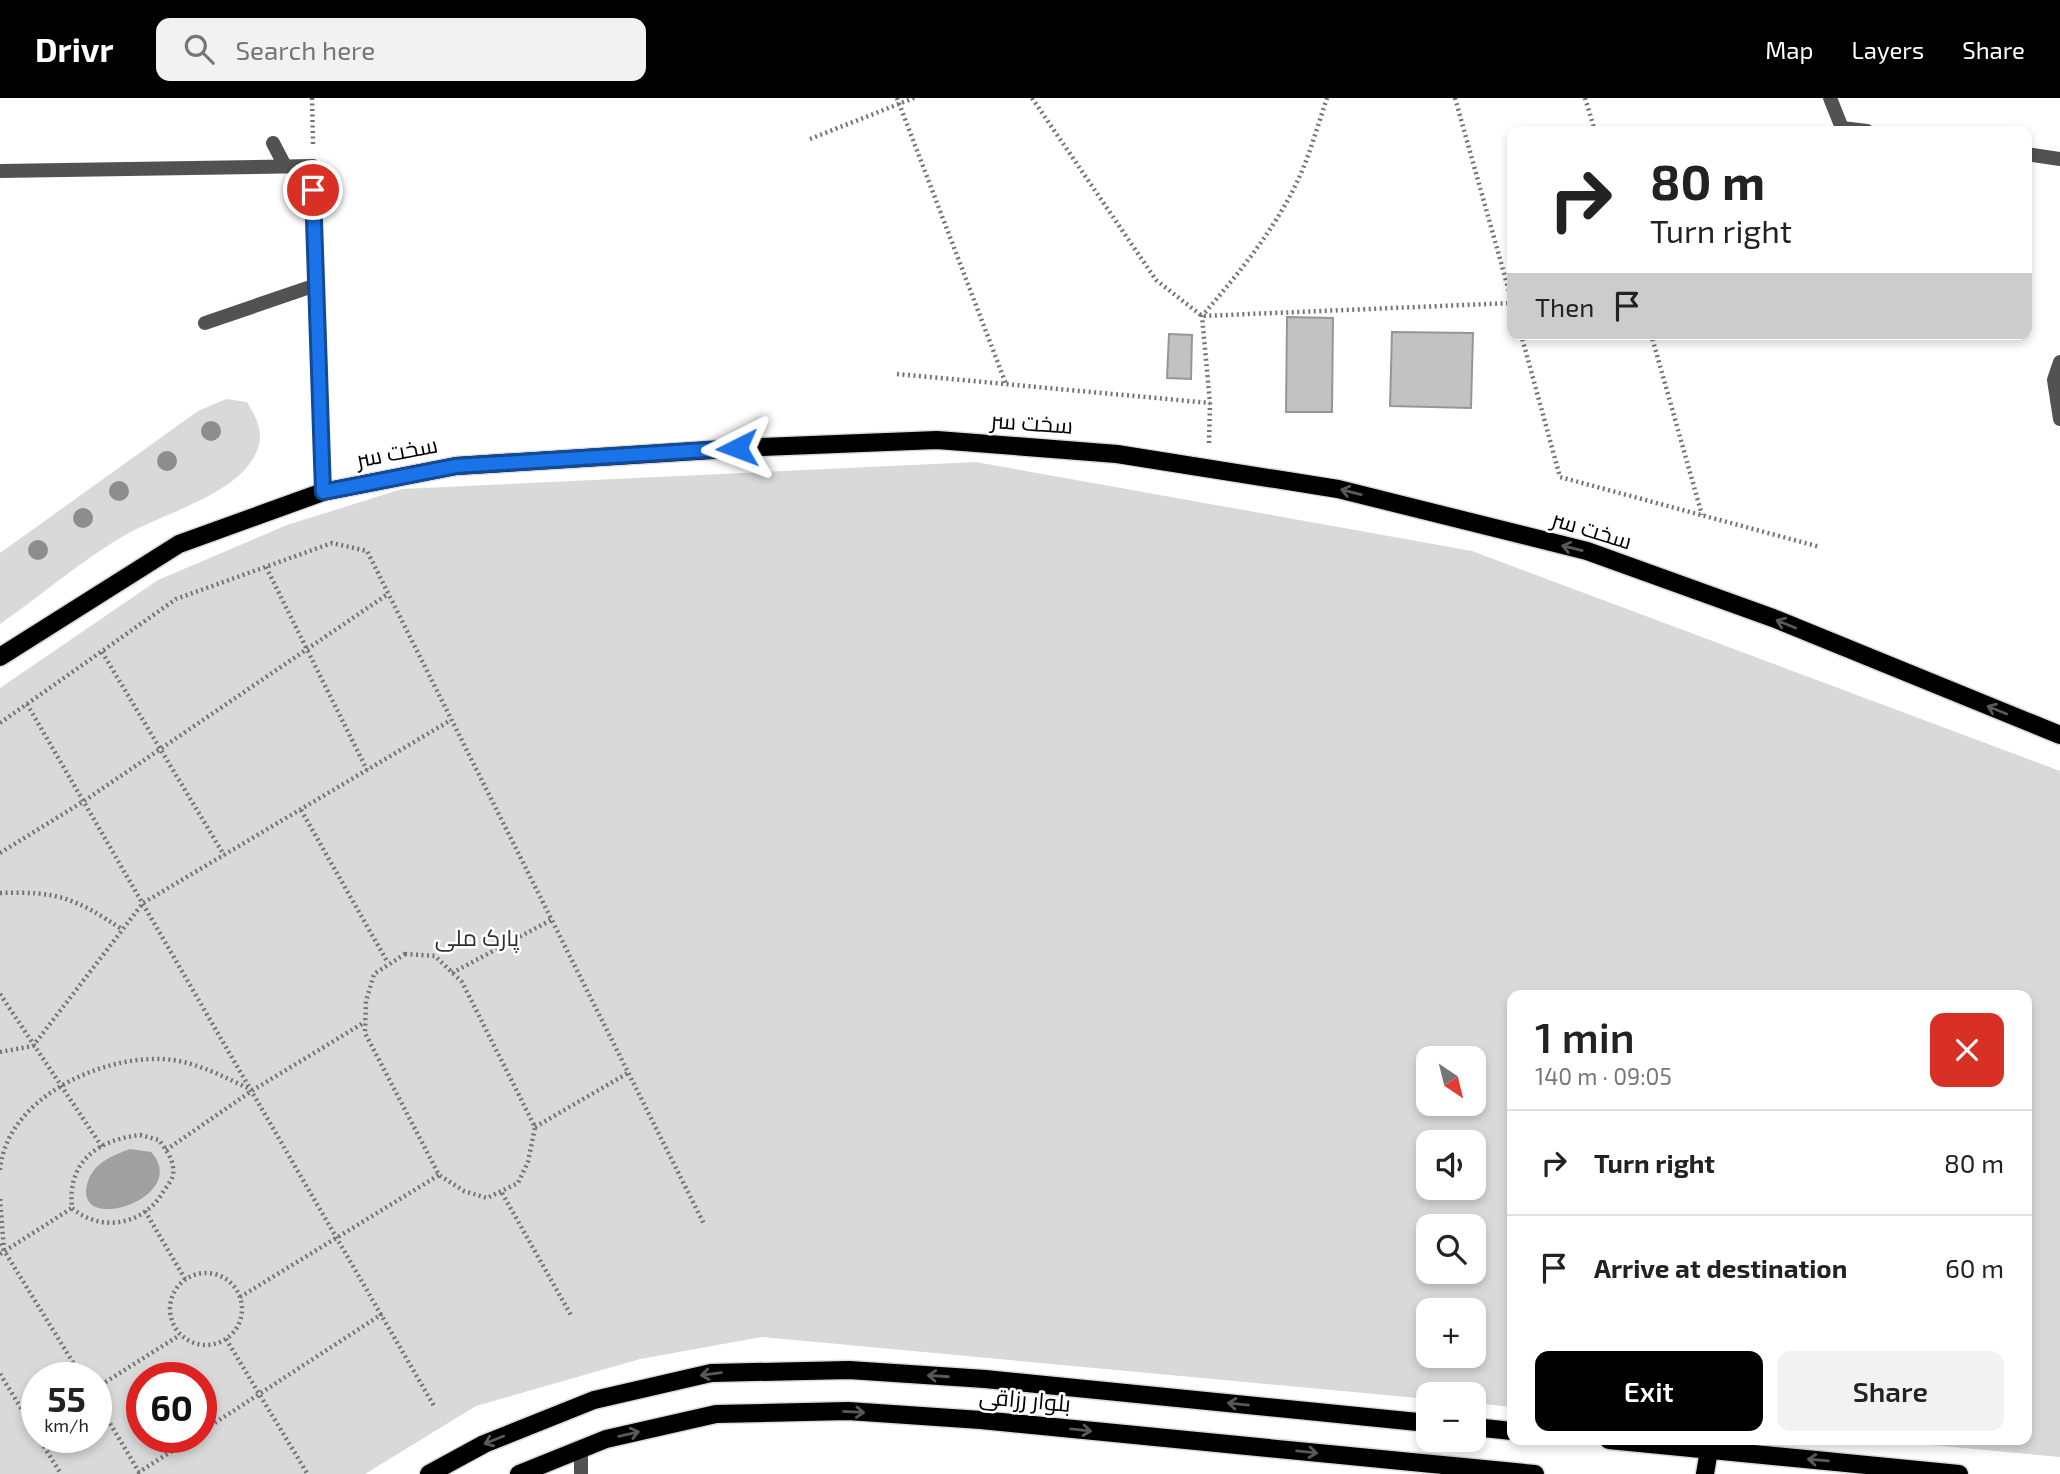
<!DOCTYPE html>
<meta charset="utf-8">
<style>
:root{--surface:#fff;--page:#f2f2f2;--text:#222;--muted:#767676;--line:#e0e0e0;--accent:#000}
body{margin:0;font-family:"Exo 2",Cairo,sans-serif;background:var(--page);color:var(--text);height:100vh;display:flex;flex-direction:column;font-size:26px;white-space:nowrap}
*{box-sizing:border-box;margin:0}
p{font-size:23px;color:var(--muted)}
.icon{flex:none;width:38px;height:38px;fill:none;stroke:currentColor;stroke-width:2;stroke-linecap:round;stroke-linejoin:round}
.map{position:relative;flex:1;overflow:hidden}
.sheet{position:absolute;left:1507px;top:892px;width:525px;height:455px;display:flex;flex-direction:column;background:var(--surface);border-radius:14px;box-shadow:0 4px 10px #0003}
.sheet>*{flex:none}
.banner{position:absolute;left:1507px;top:28px;width:525px;height:214px;border-radius:14px;box-shadow:0 4px 10px #0003;background:#fff;color:var(--text);overflow:hidden}
.needle{width:46px;rotate:145deg}
.tools{position:absolute;left:1416px;top:948px;display:grid;gap:14px}
.tools a{display:grid;place-items:center;width:70px;height:70px;border-radius:14px;background:var(--surface);box-shadow:0 4px 10px #0003;font-size:35px}
.speed{position:absolute;left:21px;top:1264px;display:flex;gap:14px;font-size:35px;font-weight:700;text-align:center}
.speed>*{display:grid;place-content:center;width:91px;height:91px;border-radius:50%;background:var(--surface);box-shadow:0 4px 10px #0003;line-height:1}
.speed small{font-size:18px;font-weight:400}
.speed .limit{border:10px solid #d22;background:#fff;color:#111}
.pin{position:absolute;display:grid;place-items:center;width:60px;height:60px;color:#fff;margin:-30px;border:4px solid #fff;border-radius:50%;box-shadow:0 2px 7px #0007}
.me{position:absolute;width:77px;margin:-38px;rotate:267deg;stroke-linejoin:round;filter:drop-shadow(0 0 5px #0008)}
.turn{display:flex;align-items:center;gap:24px;height:147px;padding:0 28px;font-size:32px}
.turn .icon{width:91px;height:91px;stroke-width:2.5}
.turn b{display:block;font-size:49px;line-height:60px}
.then{display:flex;align-items:center;height:66px;padding:0 28px;background:#0003;gap:14px;font-size:26px}
.round{display:grid;place-items:center;flex:none;width:74px;height:74px;border-radius:14px;background:var(--page)}
.summary{display:flex;align-items:center;justify-content:space-between;height:119px;padding:0 28px}
h1{font-size:42px;font-weight:600;line-height:52px}
.button{display:flex;gap:14px;margin-top:auto;padding:14px 28px}
.button a{flex:1;height:80px;border-radius:14px;background:var(--accent);color:#fff;font-size:28px;font-weight:600;line-height:80px;text-align:center}
.button a+a{background:var(--page);color:var(--text)}
ul{padding:0;list-style:none}
li{display:flex;align-items:center;gap:21px;height:105px;padding:0 28px;border-top:2px solid var(--line)}
li div{flex:1}
li b{display:block;font-size:26px}
li em{font-style:normal}
header{display:flex;align-items:center;gap:42px;box-sizing:border-box;height:98px;padding:0 35px;background:var(--accent);color:#fff}
header strong{font-size:33px}
nav{display:flex;gap:38px;margin-inline-start:auto;font-size:24px}
.search{width:490px;height:63px;background:var(--page);display:flex;align-items:center;gap:18px;box-sizing:border-box;padding:0 24px;border-radius:14px;color:var(--muted);font-size:26px}
.map>svg:first-child{display:block}
</style>
<header>
<strong>Drivr</strong>
<div class="search"><svg class="icon" aria-label="search" viewBox="0 0 24 24"><circle cx="10" cy="10" r="6"/><path d="M15 15l6 6"/></svg>Search here</div>
<nav><a>Map</a><a>Layers</a><a>Share</a></nav>
</header>
<div class="map">
<svg width="2060" height="1376" viewBox="0 0 2060 1376">
<rect width="100%" height="100%" fill="#fff"/>
<path fill="#d9d9d9" fill-rule="evenodd" d="M226 301 247 304C258 322 266 338 254 359 233 397 165 415 127 436 83 461 42 497 0 526V455L198 313Z
M976 364 1472 453 2060 673V1359L1877 1342H2026V898H1512V1309L1474 1305V1297H1428V1301L762 1239 640 1261 476 1308 365 1376H0V590L158 482 287 427 402 391ZM1428 961H1474V1006H1428ZM1428 1045H1474V1090H1428ZM1428 1129H1474V1174H1428ZM1428 1213H1474V1258H1428ZM37 1279H96V1339H37ZM142 1279H201V1339H142Z"/>
<path fill="#a0a0a0" d="M130 1051 151 1054C193 1100 69 1140 88 1083 94 1065 113 1057 130 1051Z"/>
<path fill="#c2c2c2" stroke="#969696" stroke-width="2" d="M1287 219 1333 220 1332 314H1286Z
M1392 234 1473 235 1471 310 1390 308Z
M1169 236 1192 237 1191 281 1167 280Z"/>
<g fill="none" stroke-linecap="round" stroke-linejoin="round">
<g stroke="#dbdbdb" stroke-width="21">
<path id="primary" d="M0 559 179 446 323 394 456 368 761 349 937 342 1117 356 1338 391 1587 453 1773 520 2060 637
M1474 1329 1512 1333
M1609 1342 1959 1376
M429 1376 484 1346 594 1302 711 1275 849 1272 985 1281 1428 1325
M519 1376 606 1341 716 1316 848 1313 981 1322 1535 1376
M1705 1376 1709 1352"/>
</g>
<path stroke="#747474" stroke-width="4.5" stroke-dasharray="2 3.5" stroke-linecap="butt" d="M312 0 313 46
M897 0 1006 286
M1032 0 1156 182 1202 218 1512 205
M1455 0 1512 204
M1585 0 1595 33
M810 41 914 0
M1521 236 1560 379 1820 449
M1651 236 1702 417
M897 276 1210 305
M1209 345 1210 305 1202 218C1238 176 1274 133 1298 82 1310 56 1318 27 1327 0
M266 469 367 672
M102 554 224 757
M27 606 434 1308
M0 625 176 501 332 445 367 453 704 1126
M301 712 388 865
M0 755 84 703 388 496
M0 795C58 793 75 800 123 832
M405 856 435 858 462 884 535 1029 528 1064 518 1085 487 1100 464 1093 439 1077 365 935 366 903 374 876Z
M452 875 551 822
M0 896 102 1049
M0 954 33 948 143 805 451 622
M535 1029 628 975
M140 1037 159 1042C166 1052 175 1063 173 1077 172 1083 165 1090 162 1096 141 1128 100 1134 72 1110 67 1064 97 1042 140 1037Z
M166 1052 253 992 365 924
M0 1072C6 1002 97 959 160 961 191 961 224 979 252 992
M502 1095 572 1219
M0 1101 4 1152
M145 1113 185 1181
M0 1146 82 1279
M0 1156 72 1110
M170 1211a36 36 0 1 1 72 0a36 36 0 1 1-72 0Z
M240 1199 439 1077
M226 1241 307 1375
M0 1276 37 1336
M96 1290 180 1237
M96 1302 139 1374 194 1339
M201 1334 382 1216
M38 1339 61 1376"/>
<path stroke="#525252" stroke-width="14" d="M273 45 285 68
M205 225 316 187"/>
<path stroke="#525252" stroke-width="14" d="M1830 0 1842 30 1867 33
M2026 56 2060 61
M0 73 313 68 323 394
M2060 264 2054 282 2060 321
M581 1376V1351"/>
<use href="#primary" stroke="#000" stroke-width="18"/>
</g>
<g fill="#8d8d8d">
<circle cx="211" cy="333" r="10"/>
<circle cx="167" cy="363" r="10"/>
<circle cx="119" cy="393" r="10"/>
<circle cx="83" cy="420" r="10"/>
<circle cx="38" cy="452" r="10"/>
</g>
<defs><path id="oneway-shaft" d="M-6 0H5M1.5-3L5.5 0L1.5 3" fill="none" stroke-width="1.6" stroke-linecap="round" stroke-linejoin="round" transform="scale(1.75)"/></defs>
<g stroke="#595959">
<use href="#oneway-shaft" transform="translate(1351 394) rotate(-166)"/>
<use href="#oneway-shaft" transform="translate(1572 450) rotate(-166)"/>
<use href="#oneway-shaft" transform="translate(1786 526) rotate(-158)"/>
<use href="#oneway-shaft" transform="translate(1997 612) rotate(-158)"/>
<use href="#oneway-shaft" transform="translate(711 1276) rotate(173)"/>
<use href="#oneway-shaft" transform="translate(938 1278) rotate(-176)"/>
<use href="#oneway-shaft" transform="translate(1238 1306) rotate(-174)"/>
<use href="#oneway-shaft" transform="translate(854 1314) rotate(3)"/>
<use href="#oneway-shaft" transform="translate(1081 1332) rotate(6)"/>
<use href="#oneway-shaft" transform="translate(629 1336) rotate(-13)"/>
<use href="#oneway-shaft" transform="translate(494 1342) rotate(158)"/>
<use href="#oneway-shaft" transform="translate(1307 1354) rotate(6)"/>
<use href="#oneway-shaft" transform="translate(1818 1362) rotate(-175)"/>
</g>
<g fill="none" stroke-linecap="round" stroke-linejoin="round">
<g stroke="#114b97" stroke-width="18">
<path id="route" d="M313 92 323 394 456 368 737 350"/>
</g>
<use href="#route" stroke="#1a73e8" stroke-width="12"/>
</g>
<g text-anchor="middle" stroke-width="5" stroke-linejoin="round" paint-order="stroke">
<g font-size="23" fill="#000" stroke="#fff">
<text transform="translate(1032 325) rotate(4)" y="8">سخت سر</text>
<text transform="translate(397 354) rotate(-11)" y="8">سخت سر</text>
<text transform="translate(1592 432) rotate(17)" y="8">سخت سر</text>
<text transform="translate(1025 1302) rotate(5)" y="8">بلوار رزاقی</text>
</g>
<g font-size="23" fill="#303030" stroke="#fff">
<text x="477" y="848">پارک ملی</text>
</g>
</g>
</svg>
<div class="tools">
<a><svg class="needle" viewBox="-14 -14 28 28"><path d="M0-13l5 13h-10z" fill="#e53935"/><path d="M0 13l5-13h-10z" fill="#767676"/></svg></a>
<a><svg class="icon" aria-label="sound" viewBox="0 0 24 24"><path d="M4 9h4l5-4v14l-5-4H4zM17 9q2 3 0 6"/></svg></a>
<a><svg class="icon" aria-label="search" viewBox="0 0 24 24"><circle cx="10" cy="10" r="6"/><path d="M15 15l6 6"/></svg></a>
<a>+</a>
<a>−</a>
</div>
<div class="speed"><div>55<small>km/h</small></div><div class="limit">60</div></div>
<div class="pin" style="left:313px;top:92px;background:#d93025"><svg class="icon" aria-label="arrive" viewBox="0 0 24 24"><path d="M6 21V4h12l-3 4 3 4H6"/></svg></div>
<svg class="me" style="left:737px;top:350px" viewBox="-20 -20 40 40"><path d="M0-17L14 15 0 8-14 15z" fill="#1a73e8" stroke="#fff" stroke-width="4"/></svg>
<div class="banner">
<div class="turn"><svg class="icon" aria-label="right" viewBox="0 0 24 24"><path d="M7 20v-9h11M14 6l5 5-5 5"/></svg><div><b>80 m</b>Turn right</div></div>
<div class="then">Then<svg class="icon" aria-label="arrive" viewBox="0 0 24 24"><path d="M6 21V4h12l-3 4 3 4H6"/></svg></div>
</div>
<section class="sheet">
<div class="summary"><div><h1>1 min</h1><p>140 m · 09:05</p></div><a class="round" style="background:#d93025;color:#fff"><svg class="icon" aria-label="close" viewBox="0 0 24 24"><path d="M6 6l12 12M18 6L6 18"/></svg></a></div>
<ul>
<li><svg class="icon" aria-label="right" viewBox="0 0 24 24"><path d="M7 20v-9h11M14 6l5 5-5 5"/></svg><div><b>Turn right</b></div><em>80 m</em></li>
<li><svg class="icon" aria-label="arrive" viewBox="0 0 24 24"><path d="M6 21V4h12l-3 4 3 4H6"/></svg><div><b>Arrive at destination</b></div><em>60 m</em></li>
</ul>
<div class="button"><a>Exit</a><a>Share</a></div>
</section>
</div>
